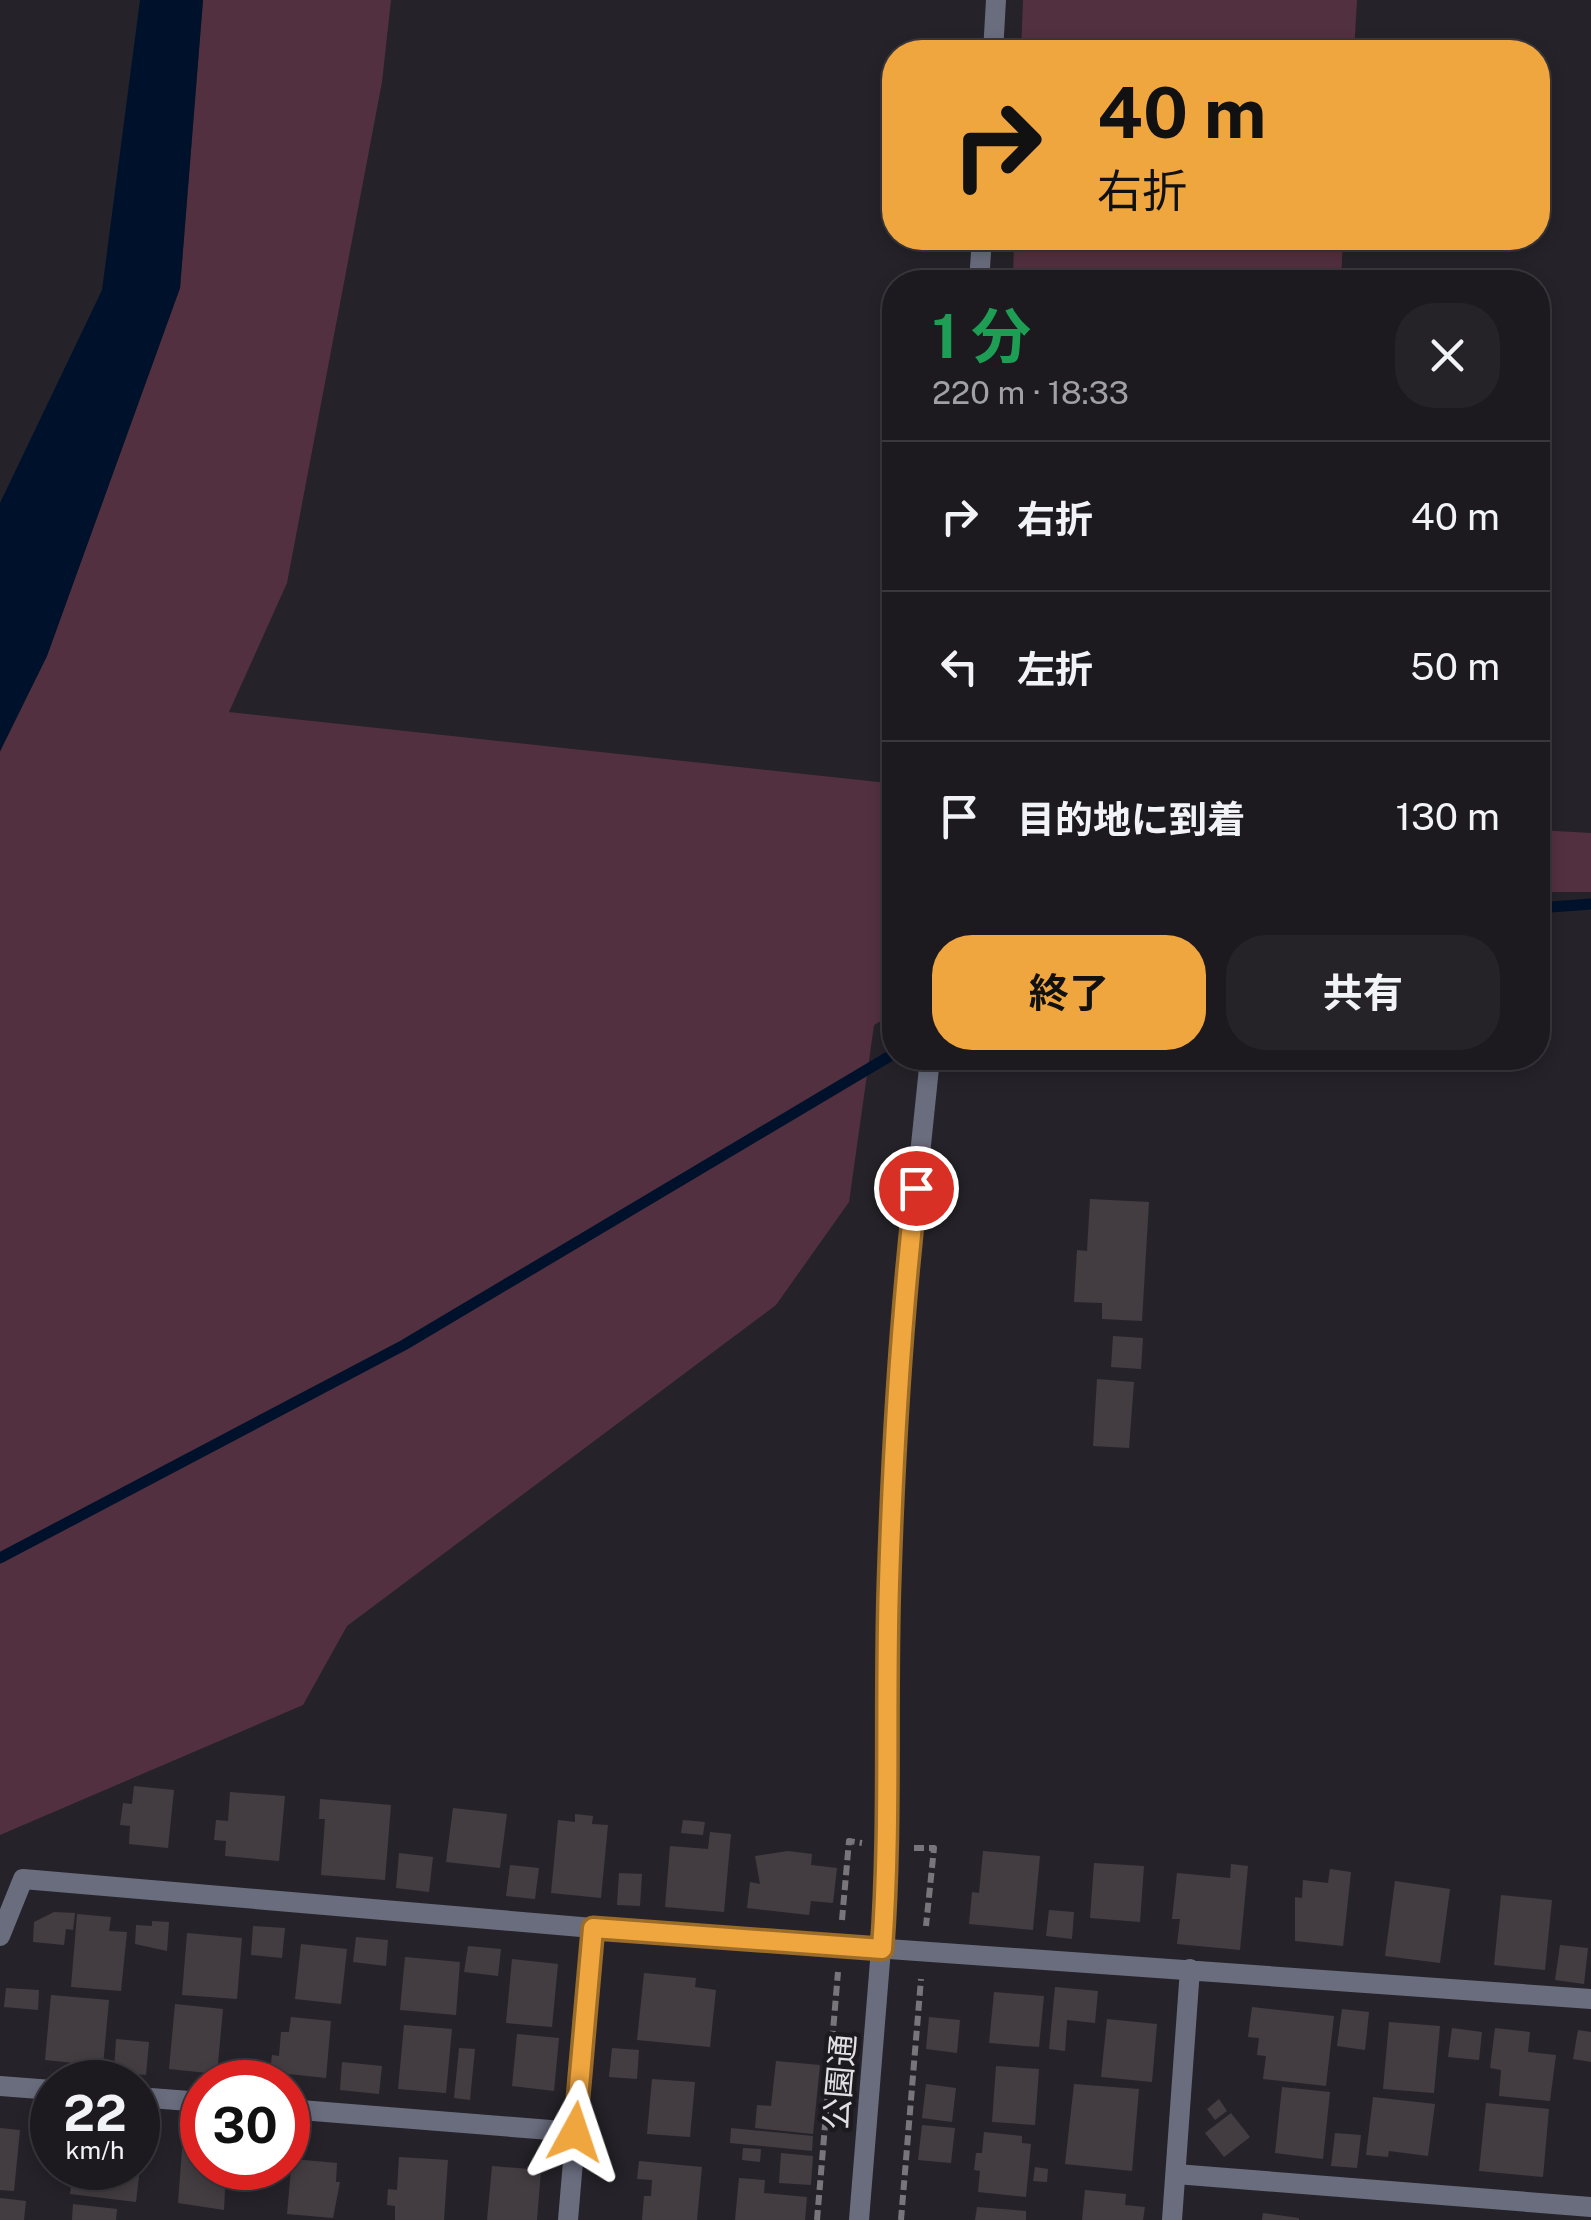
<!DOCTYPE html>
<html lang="ja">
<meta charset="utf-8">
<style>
:root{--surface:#1c1a1f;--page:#252328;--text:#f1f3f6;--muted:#a0a1a4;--line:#3a383d;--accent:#f0a63f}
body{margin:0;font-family:"Public Sans","Noto Sans JP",sans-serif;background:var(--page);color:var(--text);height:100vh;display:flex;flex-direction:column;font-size:38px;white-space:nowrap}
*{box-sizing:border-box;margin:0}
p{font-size:32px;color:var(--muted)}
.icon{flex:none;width:55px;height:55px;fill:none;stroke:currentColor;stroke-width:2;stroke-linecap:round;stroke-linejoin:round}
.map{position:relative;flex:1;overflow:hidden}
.details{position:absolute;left:882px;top:270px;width:668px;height:800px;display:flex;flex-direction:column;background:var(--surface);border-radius:40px;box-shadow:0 5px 15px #0003,0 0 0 2px var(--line)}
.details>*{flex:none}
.banner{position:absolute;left:882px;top:40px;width:668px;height:210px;border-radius:40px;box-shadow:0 5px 15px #0003,0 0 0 2px var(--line);background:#f0a63f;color:#111;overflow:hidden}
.speed{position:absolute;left:30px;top:2060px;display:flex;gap:20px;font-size:50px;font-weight:700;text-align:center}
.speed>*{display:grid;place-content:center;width:130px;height:130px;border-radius:50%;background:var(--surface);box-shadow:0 5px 15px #0003,0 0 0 2px var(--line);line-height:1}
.speed small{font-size:25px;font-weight:400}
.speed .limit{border:15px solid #d22;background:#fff;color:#111}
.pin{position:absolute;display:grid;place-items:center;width:85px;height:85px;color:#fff;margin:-42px;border:5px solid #fff;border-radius:50%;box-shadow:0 2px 10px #0007}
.me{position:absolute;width:110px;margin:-55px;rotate:5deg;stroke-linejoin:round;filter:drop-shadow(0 0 8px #0008)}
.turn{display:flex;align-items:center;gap:35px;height:210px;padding:0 50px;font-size:45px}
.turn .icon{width:130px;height:130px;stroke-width:2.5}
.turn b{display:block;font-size:70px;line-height:85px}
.round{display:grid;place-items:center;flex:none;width:105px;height:105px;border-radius:40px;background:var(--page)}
.summary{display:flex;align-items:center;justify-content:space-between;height:170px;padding:0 50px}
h1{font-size:60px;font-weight:700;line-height:75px;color:#1e9e55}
.cta{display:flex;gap:20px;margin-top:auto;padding:20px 50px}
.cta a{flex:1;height:115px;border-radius:40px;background:var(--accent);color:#111;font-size:40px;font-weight:700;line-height:115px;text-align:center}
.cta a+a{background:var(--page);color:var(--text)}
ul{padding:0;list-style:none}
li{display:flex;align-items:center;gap:30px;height:150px;padding:0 50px;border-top:2px solid var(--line)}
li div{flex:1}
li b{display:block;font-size:38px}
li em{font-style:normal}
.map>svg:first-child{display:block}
</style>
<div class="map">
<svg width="1591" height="2220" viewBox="0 0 1591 2220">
<rect width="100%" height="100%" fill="#252329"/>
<path fill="#53303f" d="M203 0H391L382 82 287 583 229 712 888 783 895 778V1013L874 1025 849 1202 776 1305 347 1626 303 1705 0 1835V752L47 656 180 288Z
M1023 0H1357L1354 52H1021Z
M1014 238H1343L1341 282H1013Z
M1538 830 1591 833V892H1538Z"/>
<path fill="#00122b" d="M140 0H203L180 288 47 656 0 751V503L102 290Z"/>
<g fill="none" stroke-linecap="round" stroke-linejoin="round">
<path stroke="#00122b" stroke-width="11" d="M1538 908 1591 904
M0 1558 404 1345 895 1053"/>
</g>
<path fill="#433d42" d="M1090 1199 1149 1202 1142 1321 1102 1319V1303L1074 1302 1077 1250 1087 1251Z
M1113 1336 1143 1338 1141 1369 1111 1367Z
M1097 1379 1134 1382 1129 1448 1093 1446Z
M134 1786 174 1790 168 1848 129 1844 130 1826 120 1825 123 1803 132 1804Z
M230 1792 285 1796 279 1861 225 1856 226 1841 214 1840 216 1820 228 1821Z
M320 1799 391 1805 385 1880 321 1875 325 1819H319Z
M453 1808 507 1814 500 1868 446 1862Z
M575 1814 593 1816 592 1824 608 1825 601 1898 551 1893 558 1820 575 1822Z
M683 1820 705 1822 703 1835 681 1833Z
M710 1832 731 1834 724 1912 665 1907 670 1846 708 1849Z
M788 1851 812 1854 811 1865 837 1868 833 1903 811 1901 809 1915 747 1908 750 1882 760 1884 755 1856Z
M983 1851 1040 1856 1033 1930 969 1924 972 1892 979 1893Z
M399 1853 433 1857 429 1892 396 1888Z
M1094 1863 1144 1866 1140 1922 1090 1918Z
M1231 1864 1248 1866 1240 1950 1177 1944 1180 1919H1172L1177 1873 1230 1878Z
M510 1865 539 1868 535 1899 506 1896Z
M1330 1869 1351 1872 1343 1946 1295 1941V1897L1302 1898 1303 1880 1328 1883Z
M619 1873 642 1874 640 1906 617 1905Z
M1395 1881 1450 1889 1440 1963 1385 1956Z
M1501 1895 1552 1900 1545 1970 1494 1965Z
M1049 1910 1074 1912 1072 1939 1046 1936Z
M54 1912 75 1913 73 1930 66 1929 64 1945 33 1942 34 1922Z
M77 1914 111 1917 109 1931 127 1932 121 1991 71 1987Z
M152 1921 169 1922 167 1951 135 1944 136 1925 152 1926Z
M253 1926 285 1928 282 1958 251 1955Z
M187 1933 242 1938 237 1999 182 1995Z
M356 1937 388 1940 386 1966 353 1962Z
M301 1944 347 1949 341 2004 295 1999Z
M1560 1945 1588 1948 1584 1984 1555 1980Z
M468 1946 501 1949 498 1976 464 1972Z
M405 1957 460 1962 456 2015 400 2010Z
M512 1959 558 1964 552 2027 506 2023Z
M644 1973 696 1978 695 1987 716 1990 710 2047 637 2040Z
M1055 1987 1098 1991 1095 2023 1067 2020 1065 2051 1049 2049Z
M6 1988 39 1990 38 2010 4 2007Z
M994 1992 1044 1996 1039 2047 989 2043Z
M51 1995 109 2000 103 2066 45 2060Z
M175 2004 223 2009 217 2074 169 2069Z
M1252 2007 1334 2016 1326 2086 1263 2079 1266 2056 1257 2055 1259 2038 1248 2037Z
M1342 2009 1369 2012 1365 2050 1337 2046Z
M291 2017 331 2021 326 2078 270 2072 272 2055 279 2056 281 2032H289Z
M929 2017 960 2020 957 2053 926 2049Z
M1107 2019 1157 2024 1152 2082 1101 2077Z
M1389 2022 1440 2026 1434 2093 1383 2089Z
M404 2025 452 2029 446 2093 398 2089Z
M1452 2028 1482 2032 1479 2060 1448 2057Z
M1495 2028 1530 2032 1528 2052 1556 2055 1550 2101 1499 2096 1501 2070 1490 2068Z
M1578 2030 1591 2032V2062L1573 2059Z
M517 2034 559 2038 554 2091 512 2086Z
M116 2039 149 2042 146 2075 114 2072Z
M459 2048 475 2049 470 2100 454 2098Z
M612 2048 639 2050 637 2079 609 2077Z
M776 2061 820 2065 813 2134 755 2128 757 2105 771 2106Z
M342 2062 382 2066 379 2094 340 2090Z
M996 2066 1039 2069 1035 2125 992 2122Z
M652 2079 695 2082 690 2137 647 2134Z
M926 2084 956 2088 952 2122 922 2118Z
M1074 2084 1139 2089 1132 2171 1065 2164Z
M1282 2087 1330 2092 1323 2159 1275 2153Z
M1373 2097 1435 2104 1428 2156 1389 2151 1388 2157 1366 2155Z
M1219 2099 1227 2111 1215 2120 1207 2109Z
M1486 2103 1549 2109 1543 2177 1479 2171Z
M1231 2113 1250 2137 1224 2157 1205 2133Z
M922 2125 955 2128 951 2163 918 2160Z
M0 2128 20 2130 14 2191 0 2190Z
M731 2128 813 2136 812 2151 730 2143Z
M984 2132 1022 2136V2143L1031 2144 1026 2197 978 2192 980 2171 974 2170 976 2153H982Z
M1335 2133 1361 2135 1357 2168 1331 2166Z
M183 2136 202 2137V2168H226L224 2210 178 2203Z
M743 2148 761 2149 760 2162 742 2160Z
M781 2153 813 2156 811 2185 779 2183Z
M399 2157 448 2160 444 2220H395V2206L387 2205 388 2189 397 2190Z
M292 2159 337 2163 336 2182H340L333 2218 287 2214Z
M639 2161 702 2167 697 2220H642L644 2196H651L652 2180 637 2179Z
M492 2166 541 2170 537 2220H487Z
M1035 2167 1048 2169 1047 2182 1033 2181Z
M65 2168H140L136 2202 70 2194 73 2172 65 2171Z
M739 2178 765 2180 764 2193 807 2197 805 2220H735Z
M1085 2190 1126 2194 1125 2205 1145 2207 1143 2220H1082Z
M0 2198 26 2201 24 2220H0Z
M73 2204 117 2209 116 2220H72Z
M977 2207 1026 2211V2220H975Z
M1263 2213 1299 2218V2220H1262Z"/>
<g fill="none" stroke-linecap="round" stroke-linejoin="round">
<path stroke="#78767b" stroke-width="6" stroke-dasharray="10 5" stroke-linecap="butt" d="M914 1848H934L926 1926
M842 1920 849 1841 862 1843
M817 2220 838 1972
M901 2220 921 1979"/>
<path stroke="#696d7e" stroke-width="20" d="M993 52 996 0
M979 282 982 238
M0 1936 23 1879 593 1928 1591 1999
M881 1949C891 1827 886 1707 889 1586 892 1408 912 1233 930 1058
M0 2086 52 2090
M138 2097 202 2102
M288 2109 575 2132
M1176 2174 1591 2207
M568 2220 593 1928
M1172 2220 1190 1969"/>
<path stroke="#696d7e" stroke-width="20" d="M859 2220 881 1949"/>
</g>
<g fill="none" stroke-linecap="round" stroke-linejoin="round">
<g stroke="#9c6c29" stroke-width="25">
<path id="route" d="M575 2132 593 1928 882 1949C891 1827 885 1705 889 1583 893 1451 901 1319 916 1188"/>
</g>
<use href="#route" stroke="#f0a63f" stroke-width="18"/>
</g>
<g text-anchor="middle" stroke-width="9" stroke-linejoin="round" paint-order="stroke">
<g font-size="32" fill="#e1dfe3" stroke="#1c1a1f">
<text transform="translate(840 2082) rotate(-85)" y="11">公園通</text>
</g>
</g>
</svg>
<div class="speed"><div>22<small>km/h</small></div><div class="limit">30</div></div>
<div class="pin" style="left:916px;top:1188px;background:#d93025"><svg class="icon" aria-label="arrive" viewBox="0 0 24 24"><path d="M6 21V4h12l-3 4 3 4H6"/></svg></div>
<svg class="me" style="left:575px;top:2132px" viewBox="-20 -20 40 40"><path d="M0-17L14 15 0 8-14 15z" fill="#f0a63f" stroke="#fff" stroke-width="4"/></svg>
<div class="banner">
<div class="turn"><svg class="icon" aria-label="right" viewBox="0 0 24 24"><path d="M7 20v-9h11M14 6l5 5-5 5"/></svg><div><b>40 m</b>右折</div></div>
</div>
<section class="details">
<div class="summary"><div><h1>1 分</h1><p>220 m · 18:33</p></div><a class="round"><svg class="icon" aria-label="close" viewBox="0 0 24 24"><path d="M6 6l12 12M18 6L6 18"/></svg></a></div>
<ul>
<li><svg class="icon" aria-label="right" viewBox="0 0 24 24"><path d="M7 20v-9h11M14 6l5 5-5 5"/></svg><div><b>右折</b></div><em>40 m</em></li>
<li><svg class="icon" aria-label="left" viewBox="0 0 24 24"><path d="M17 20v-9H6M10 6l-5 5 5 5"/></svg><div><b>左折</b></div><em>50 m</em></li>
<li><svg class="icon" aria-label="arrive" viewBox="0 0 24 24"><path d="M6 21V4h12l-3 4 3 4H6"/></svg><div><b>目的地に到着</b></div><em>130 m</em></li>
</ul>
<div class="cta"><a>終了</a><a>共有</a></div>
</section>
</div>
